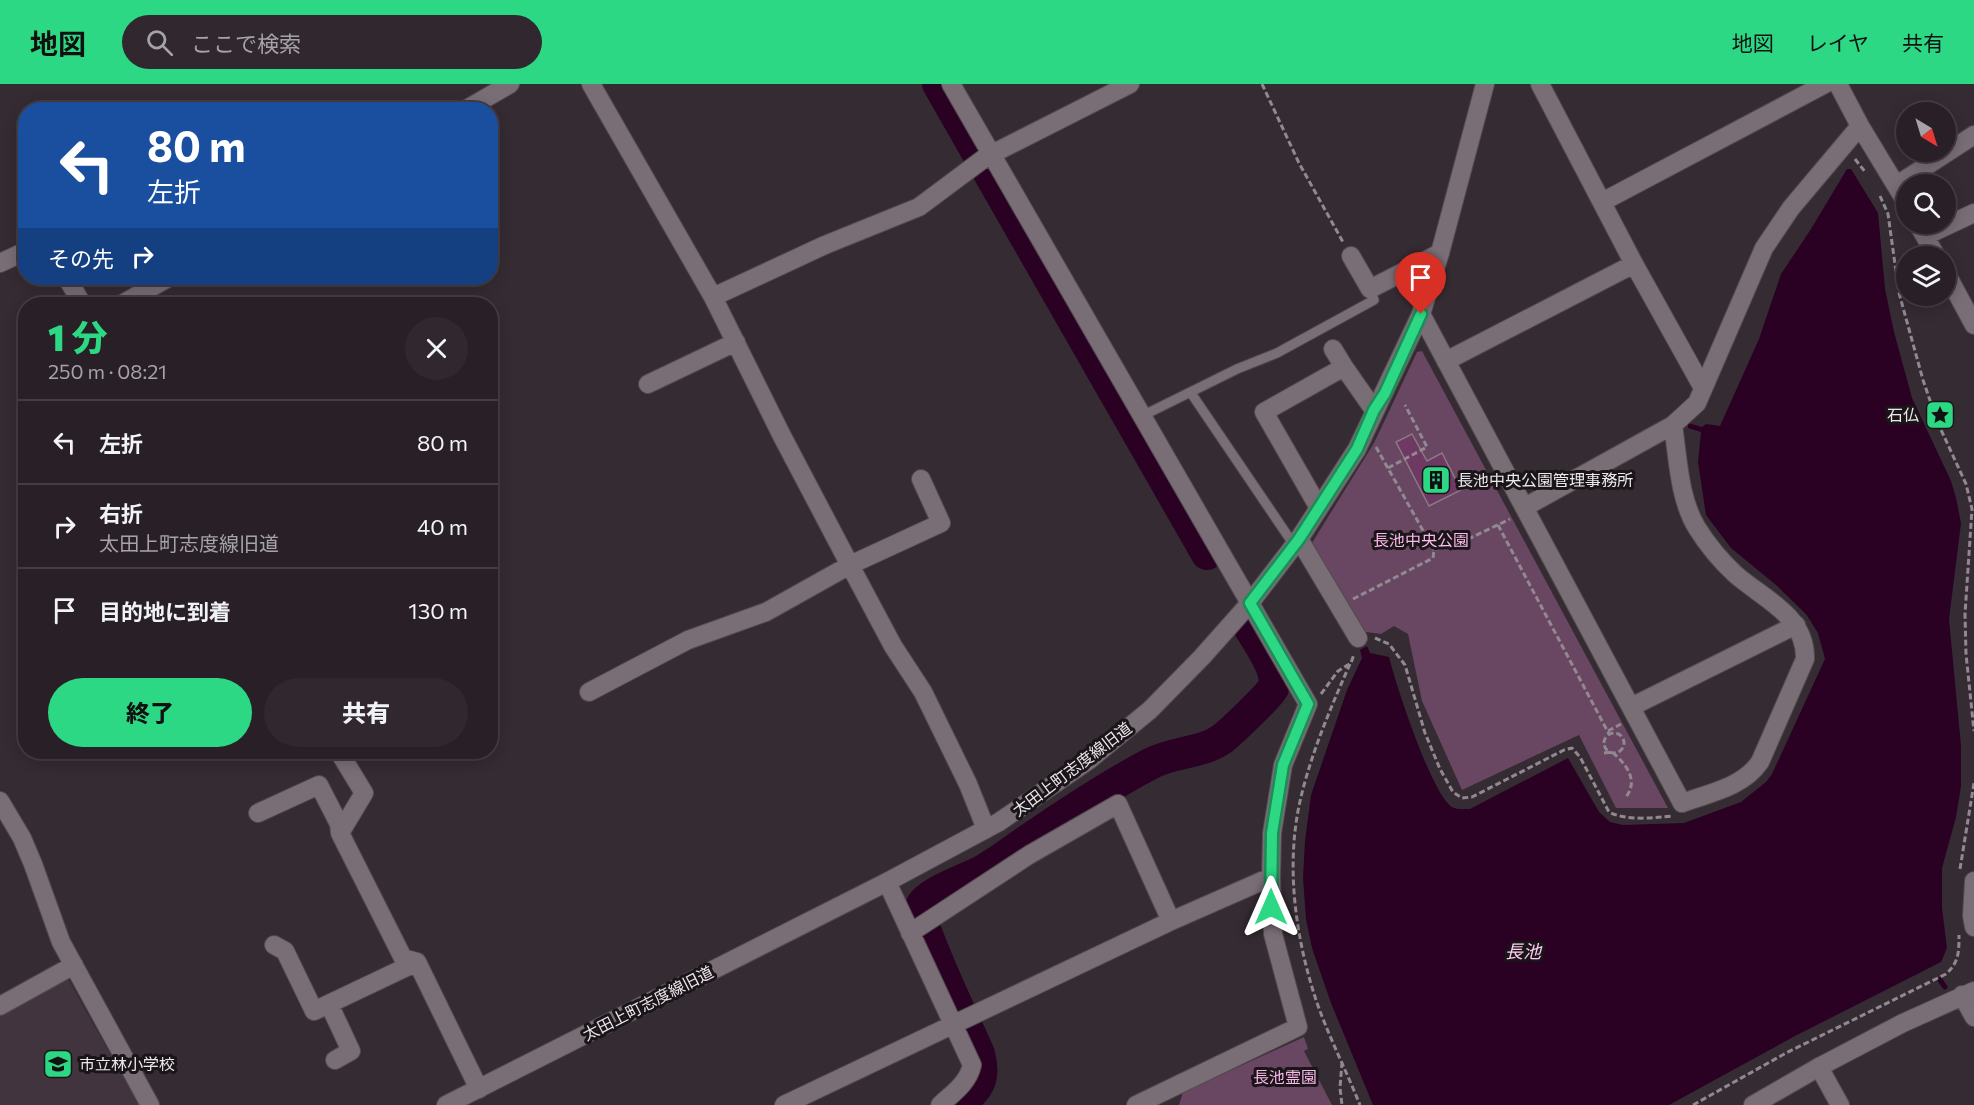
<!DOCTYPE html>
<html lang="ja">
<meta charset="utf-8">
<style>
:root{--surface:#282026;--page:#30282e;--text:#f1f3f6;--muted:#a5a3a7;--line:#443e43;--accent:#2cd884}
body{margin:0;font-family:Commissioner,"Noto Sans JP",sans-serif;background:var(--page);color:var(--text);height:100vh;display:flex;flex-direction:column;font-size:22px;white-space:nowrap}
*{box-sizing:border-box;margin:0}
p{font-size:20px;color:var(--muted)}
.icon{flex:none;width:33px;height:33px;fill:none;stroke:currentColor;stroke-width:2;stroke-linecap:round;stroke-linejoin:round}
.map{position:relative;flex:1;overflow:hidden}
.drawer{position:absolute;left:18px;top:213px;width:480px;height:462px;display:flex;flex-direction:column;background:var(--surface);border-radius:24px;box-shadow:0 3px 15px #0003,0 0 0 2px var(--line)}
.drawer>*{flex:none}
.banner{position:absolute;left:18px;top:18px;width:480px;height:183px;border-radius:24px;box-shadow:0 3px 15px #0003,0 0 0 2px var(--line);background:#1a4fa0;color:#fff;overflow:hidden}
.needle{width:39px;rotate:142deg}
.controls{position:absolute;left:1896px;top:18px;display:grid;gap:12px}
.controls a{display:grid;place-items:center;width:60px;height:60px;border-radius:50%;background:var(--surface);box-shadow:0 3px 15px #0003,0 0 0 2px var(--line);font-size:30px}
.pin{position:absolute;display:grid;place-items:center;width:51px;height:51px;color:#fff;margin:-62px -26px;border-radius:50% 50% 50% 0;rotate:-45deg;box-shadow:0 0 6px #0007}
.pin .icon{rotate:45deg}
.me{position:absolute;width:66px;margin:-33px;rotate:0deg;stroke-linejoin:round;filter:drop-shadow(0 0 4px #0008)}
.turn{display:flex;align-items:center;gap:21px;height:126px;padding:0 30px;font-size:27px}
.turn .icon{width:78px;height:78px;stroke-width:2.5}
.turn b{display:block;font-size:42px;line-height:51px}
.then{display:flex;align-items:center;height:57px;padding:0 30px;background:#0003;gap:12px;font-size:22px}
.round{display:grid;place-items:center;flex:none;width:63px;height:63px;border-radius:32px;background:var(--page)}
.summary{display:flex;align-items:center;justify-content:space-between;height:102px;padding:0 30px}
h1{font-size:36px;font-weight:800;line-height:45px;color:var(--accent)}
.cta{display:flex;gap:12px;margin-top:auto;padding:12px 30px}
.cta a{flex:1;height:69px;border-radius:36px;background:var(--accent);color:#111;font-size:24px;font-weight:800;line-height:69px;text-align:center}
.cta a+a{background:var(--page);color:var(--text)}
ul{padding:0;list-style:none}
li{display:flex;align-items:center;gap:18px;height:84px;padding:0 30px;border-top:2px solid var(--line)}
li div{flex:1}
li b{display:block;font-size:22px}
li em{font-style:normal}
header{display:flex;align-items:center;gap:36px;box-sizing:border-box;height:84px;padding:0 30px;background:var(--accent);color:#111}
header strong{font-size:28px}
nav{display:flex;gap:33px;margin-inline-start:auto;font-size:21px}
.search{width:420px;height:54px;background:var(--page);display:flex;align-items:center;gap:15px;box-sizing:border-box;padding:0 21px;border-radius:33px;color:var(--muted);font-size:22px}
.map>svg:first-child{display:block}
</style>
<header>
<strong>地図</strong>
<div class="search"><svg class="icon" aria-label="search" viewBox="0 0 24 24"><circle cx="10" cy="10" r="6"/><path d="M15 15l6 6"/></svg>ここで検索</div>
<nav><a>地図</a><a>レイヤ</a><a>共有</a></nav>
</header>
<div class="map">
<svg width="1974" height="1021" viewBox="0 0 1974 1021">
<rect width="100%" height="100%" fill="#352b32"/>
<path fill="#42343f" d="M68 895 93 940 140 1021H0V931Z"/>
<path fill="#694661" d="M1422 267 1668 724H1616L1579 651 1462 706 1422 617 1408 550 1394 542 1381 550 1359 547 1310 462 1374 359 1417 268Z
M1304 953 1308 965 1304 967 1332 1021H1179L1183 1008Z"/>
<path fill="#2a0023" d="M1847 85H1851L1878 129 1885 205 1894 248 1912 314 1951 397 1956 414 1961 439 1949 535 1961 662V702L1956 733 1942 784V824L1947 864 1941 878 1793 953 1669 1021H1373L1331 919 1312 864 1306 835 1303 794 1305 757 1311 711 1347 606 1362 574 1360 566 1367 562 1370 569 1389 573C1396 601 1431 709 1452 723 1457 726 1464 725 1470 725L1568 674 1599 728 1610 738 1623 741 1684 739 1741 718 1766 698 1772 690 1825 575 1818 549 1806 530 1776 501 1731 464 1706 431 1698 378 1701 348 1688 344V339L1702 343 1706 340 1720 342 1759 255 1781 190 1811 145Z"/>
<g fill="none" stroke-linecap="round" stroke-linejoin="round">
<path stroke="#2a0023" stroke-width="5" d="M1940 896 1945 903"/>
<path stroke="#2a0023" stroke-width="32" d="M938 0 1207 470
M959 1021C978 1004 986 997 979 970 969 946 918 842 921 823 923 810 969 794 982 787 1000 777 1017 763 1034 752 1072 726 1110 701 1150 680 1173 667 1201 670 1222 655 1231 648 1269 612 1273 604 1280 587 1257 557 1249 543"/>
</g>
<path fill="#6e3962" stroke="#877b84" stroke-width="1.5" d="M1412 350 1427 377 1442 369 1461 406 1429 422 1396 358Z"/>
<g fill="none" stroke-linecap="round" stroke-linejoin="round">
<g stroke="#524a50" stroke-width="11">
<path id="service" d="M1191 309 1294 461
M1142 332 1237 285 1277 269 1374 216 1370 205"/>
</g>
<g stroke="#524a50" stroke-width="20">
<path id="minor" d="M591 0 713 213 782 352 853 487 893 562 923 608 968 700 986 745
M951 0 1308 620 1283 681 1272 749 1271 793 1273 850 1298 943 1136 1021
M1540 0 1634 180 1703 304
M1838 0 1860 42 1906 118
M465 26 510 0
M1897 101 1974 51
M1602 118 1825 0
M1918 140 1936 172
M1925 152 1974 129
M1351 172 1370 205 1440 169
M0 179 26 167
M1946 189 1974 241
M67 194 82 220
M713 213 825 161 919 123 986 73 1130 0
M122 220 168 194
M1333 265 1344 283
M1446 277 1634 180
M648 300 736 258
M1673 341C1678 374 1679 415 1697 444 1707 460 1721 477 1735 490 1763 515 1806 531 1805 575L1760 678C1743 703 1710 709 1682 719
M1525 423 1673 341 1697 319 1764 164 1791 124 1860 42
M1319 424 1264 328 1344 283 1374 326
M1299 455 1358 554
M589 608 688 556 766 528 850 481 941 439 921 395
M339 668 364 709 340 749 403 874 417 878 479 1005
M0 717 22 754 33 780 61 858 150 1021
M258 729 319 701 339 740 340 749
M1974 797 1972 832 1974 843
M887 798 972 981C968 999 953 1009 940 1021
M910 849 1029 771 1118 720 1171 837
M274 861 285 867 314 927 417 878
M1962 911 1974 933
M329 920 351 967 335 976
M0 922 74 881
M784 1021 1171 837 1271 793
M1753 1021 1819 983 1903 939 1974 907"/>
</g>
<g stroke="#524a50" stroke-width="20">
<path id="tertiary" d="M1421 230 1682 719
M1631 623 1796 541
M1819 983 1840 1021
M446 1021 887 798 999 738 1089 676 1150 626 1202 573 1250 519 1299 455 1357 365 1421 230 1440 169 1485 0"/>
</g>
<path stroke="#91898f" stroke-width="3" stroke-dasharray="6 3" stroke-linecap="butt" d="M1262 0 1299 79 1343 158
M1855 75 1866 89
M1880 112 1888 130 1899 209 1923 296 1937 337 1966 400 1972 425 1965 530 1966 570 1974 647
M1376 363 1434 466
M1388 384 1427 363 1405 321
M1498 441 1609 650
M1353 515 1433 474 1434 466 1457 455 1464 457 1510 435
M1375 554 1389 560 1405 581 1425 649 1440 685 1453 708 1462 714 1472 713 1564 666 1572 664 1580 673 1609 728C1626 737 1654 734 1672 732
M1350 580C1331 623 1312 667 1301 713 1285 779 1295 852 1316 916 1328 951 1346 986 1360 1021
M1321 610 1338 587 1351 579 1354 570
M1608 647 1621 640
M1604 659a10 10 0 1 1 20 0a10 10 0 1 1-20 0Z
M1604 669 1612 668C1626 680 1639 696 1626 713
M1960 785 1974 699
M1342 978 1340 1004 1342 1021
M1693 1021 1786 969 1946 890C1959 878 1959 868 1959 851"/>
<use href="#service" stroke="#796d76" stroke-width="9"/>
<use href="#minor" stroke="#796d76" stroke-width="18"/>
<use href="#tertiary" stroke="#796d76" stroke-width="18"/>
</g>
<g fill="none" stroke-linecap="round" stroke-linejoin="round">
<g stroke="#1d8c56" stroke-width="15">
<path id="route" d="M1271 823 1272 749 1283 681 1308 620 1250 519 1299 455 1357 365 1374 326 1385 309 1421 230"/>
</g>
<use href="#route" stroke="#2cd884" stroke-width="10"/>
</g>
<defs>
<g id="sight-square" transform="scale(1.5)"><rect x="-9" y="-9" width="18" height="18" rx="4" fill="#2cd884" stroke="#1a1518"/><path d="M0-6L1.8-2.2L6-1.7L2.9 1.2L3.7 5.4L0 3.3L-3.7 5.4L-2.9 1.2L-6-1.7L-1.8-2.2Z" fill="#111"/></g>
<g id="building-square" transform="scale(1.5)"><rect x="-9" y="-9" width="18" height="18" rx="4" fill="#2cd884" stroke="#1a1518"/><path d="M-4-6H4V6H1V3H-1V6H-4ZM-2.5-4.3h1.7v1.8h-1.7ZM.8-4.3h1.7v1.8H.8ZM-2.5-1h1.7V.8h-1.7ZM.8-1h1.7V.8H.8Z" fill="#111"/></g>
<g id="school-square" transform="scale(1.5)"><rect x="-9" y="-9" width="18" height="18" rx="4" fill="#2cd884" stroke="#1a1518"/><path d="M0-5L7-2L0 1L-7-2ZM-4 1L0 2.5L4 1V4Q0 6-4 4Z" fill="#111"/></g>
</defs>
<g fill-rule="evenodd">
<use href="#sight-square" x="1940" y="331"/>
<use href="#building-square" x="1436" y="396"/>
<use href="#school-square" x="58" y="980"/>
</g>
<g text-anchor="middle" stroke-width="6" stroke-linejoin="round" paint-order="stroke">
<g font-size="16" fill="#ede6eb" stroke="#1a1518" text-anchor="start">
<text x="1919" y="337" text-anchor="end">石仏</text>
<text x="1457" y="402">長池中央公園管理事務所</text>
<text x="79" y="986">市立林小学校</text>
</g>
<g font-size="16" fill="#fbb9eb" stroke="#1a1518">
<text x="1421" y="462">長池中央公園</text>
<text x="1285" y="999">長池霊園</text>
</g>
<g font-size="16" fill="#ede6eb" stroke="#1a1518">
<text transform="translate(1072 685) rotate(-37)" y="6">太田上町志度線旧道</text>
<text transform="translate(648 919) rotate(-27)" y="6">太田上町志度線旧道</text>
</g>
<g font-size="18" font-style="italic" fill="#fdcbf0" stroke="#1a1518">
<text x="1523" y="874">長池</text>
</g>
</g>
</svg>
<div class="controls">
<a><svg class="needle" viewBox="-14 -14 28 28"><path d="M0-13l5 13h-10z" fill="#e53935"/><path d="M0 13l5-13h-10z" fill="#a5a3a7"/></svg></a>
<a><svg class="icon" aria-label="search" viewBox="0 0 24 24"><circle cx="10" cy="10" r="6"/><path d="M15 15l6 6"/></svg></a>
<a><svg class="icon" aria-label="layers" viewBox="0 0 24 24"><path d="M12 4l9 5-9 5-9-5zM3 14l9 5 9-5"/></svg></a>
</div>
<div class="pin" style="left:1421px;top:230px;background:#d93025"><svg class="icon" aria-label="arrive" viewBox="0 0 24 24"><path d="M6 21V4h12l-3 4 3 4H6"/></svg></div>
<svg class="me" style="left:1271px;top:823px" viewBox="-20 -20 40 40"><path d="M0-17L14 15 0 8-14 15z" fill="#2cd884" stroke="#fff" stroke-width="4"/></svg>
<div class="banner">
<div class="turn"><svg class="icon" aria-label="left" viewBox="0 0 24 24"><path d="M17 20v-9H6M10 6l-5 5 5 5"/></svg><div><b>80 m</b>左折</div></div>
<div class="then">その先<svg class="icon" aria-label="right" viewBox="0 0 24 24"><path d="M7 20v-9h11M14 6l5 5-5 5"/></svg></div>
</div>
<section class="drawer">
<div class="summary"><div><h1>1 分</h1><p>250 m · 08:21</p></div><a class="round"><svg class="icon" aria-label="close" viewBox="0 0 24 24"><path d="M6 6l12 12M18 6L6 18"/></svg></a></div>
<ul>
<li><svg class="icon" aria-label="left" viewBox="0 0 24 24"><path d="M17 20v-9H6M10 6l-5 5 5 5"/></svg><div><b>左折</b></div><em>80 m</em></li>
<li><svg class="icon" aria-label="right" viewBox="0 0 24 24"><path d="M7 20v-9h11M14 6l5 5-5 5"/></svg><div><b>右折</b><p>太田上町志度線旧道</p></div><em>40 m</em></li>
<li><svg class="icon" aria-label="arrive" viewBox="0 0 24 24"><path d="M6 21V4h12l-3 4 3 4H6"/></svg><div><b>目的地に到着</b></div><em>130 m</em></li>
</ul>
<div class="cta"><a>終了</a><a>共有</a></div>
</section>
</div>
